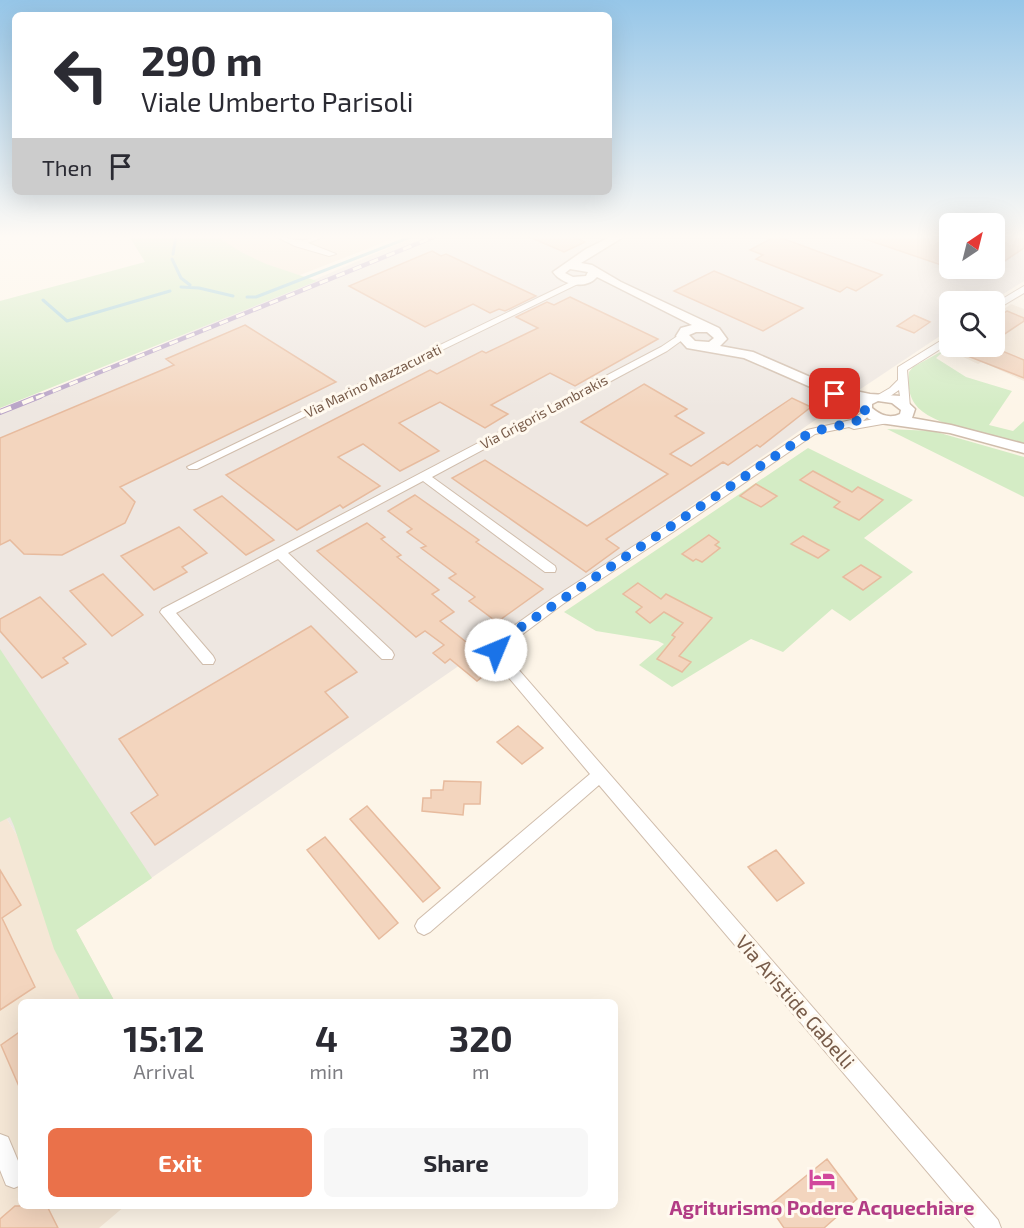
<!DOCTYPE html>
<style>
:root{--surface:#fff;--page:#f7f7f7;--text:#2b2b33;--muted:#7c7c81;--accent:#ea714a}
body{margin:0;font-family:"Exo 2",sans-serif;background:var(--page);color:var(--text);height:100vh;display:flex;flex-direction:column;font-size:22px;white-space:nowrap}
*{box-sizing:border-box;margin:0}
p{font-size:20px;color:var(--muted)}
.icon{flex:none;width:33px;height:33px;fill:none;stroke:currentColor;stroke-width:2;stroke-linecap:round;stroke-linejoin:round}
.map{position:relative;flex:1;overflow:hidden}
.side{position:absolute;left:18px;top:999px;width:600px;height:210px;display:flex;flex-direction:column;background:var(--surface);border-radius:9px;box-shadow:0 6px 24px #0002}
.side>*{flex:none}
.hud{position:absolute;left:12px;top:12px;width:600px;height:183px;border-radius:9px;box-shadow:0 6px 24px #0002;background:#fff;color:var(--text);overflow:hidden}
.needle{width:39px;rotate:35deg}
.buttons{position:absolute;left:939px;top:213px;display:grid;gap:12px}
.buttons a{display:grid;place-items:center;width:66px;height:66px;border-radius:9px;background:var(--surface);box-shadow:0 6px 24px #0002;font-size:30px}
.pin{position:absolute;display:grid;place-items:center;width:51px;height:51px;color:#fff;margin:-26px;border-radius:12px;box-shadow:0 3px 9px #0006}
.me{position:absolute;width:66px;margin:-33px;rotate:45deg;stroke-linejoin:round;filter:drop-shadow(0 0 4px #0008)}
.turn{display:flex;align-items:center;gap:21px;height:126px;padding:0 30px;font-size:27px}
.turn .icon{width:78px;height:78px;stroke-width:2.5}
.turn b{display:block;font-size:42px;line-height:51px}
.then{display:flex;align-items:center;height:57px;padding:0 30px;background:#0003;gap:12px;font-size:22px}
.eta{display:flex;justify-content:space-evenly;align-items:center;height:102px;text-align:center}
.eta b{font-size:36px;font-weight:700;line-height:42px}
.cta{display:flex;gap:12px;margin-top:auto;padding:12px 30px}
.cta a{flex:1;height:69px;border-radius:9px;background:var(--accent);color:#fff;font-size:24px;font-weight:700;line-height:69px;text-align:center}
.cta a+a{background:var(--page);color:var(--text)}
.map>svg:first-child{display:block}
</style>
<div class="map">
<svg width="1024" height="1228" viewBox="0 0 1024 1228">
<rect width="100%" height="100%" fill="#fdf5e8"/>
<path fill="#f5e7d6" d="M212 236H400L295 277 259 264Z
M1011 304 1024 309V381L982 362 978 364 946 349 950 346H994L995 315Z
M0 808 76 930 115 1002H21V1206H125L99 1228H0Z"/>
<path fill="#eee7e1" d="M417 236H949L950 268H994L995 236H1024V281L992 301 950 302 949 330 850 396 76 930 0 808V413Z"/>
<path fill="#d4ecc5" d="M129 236H216L241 252 266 264 317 281 0 408V301L145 262Z
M946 349 936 358 966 377 1012 391 989 425 1013 431 1024 421V444C997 437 931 427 915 404 908 394 908 383 909 372L913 367Z
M887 429 933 431 1024 457V497Z
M808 448 913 500 864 538 913 572 850 621 832 609 783 652 751 639 672 687 639 665 664 644 658 641 596 631 564 612Z
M0 649 152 878 76 930 115 1002H81L54 949 14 826 10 817 0 822Z"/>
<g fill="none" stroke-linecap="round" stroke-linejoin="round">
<path stroke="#a1d0da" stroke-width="3" d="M173 254 176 236
M172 259 181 278 190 285
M181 287 199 288 233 296
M247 297H256L413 236
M43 300 67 321 170 291"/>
</g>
<path fill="#f3d5be" stroke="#e7bb9e" stroke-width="1.5" d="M527 236H571L585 242 564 252Z
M776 236 882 275 856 291 847 287 840 292 756 259 763 255 750 250Z
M862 236H950V268L862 238Z
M994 236H1024V248L994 268Z
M432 251 441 256 446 254 536 296 505 311 499 309 490 313 473 304 425 327 349 286Z
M714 271 803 308 763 331 674 291Z
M570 297 658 339 575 386 550 373 491 405 508 414 485 428 440 402 399 423 439 451 400 471 363 444 338 457 380 486 343 508 340 505 297 530 226 475 430 370 437 374 482 351 486 353 538 328 516 317 547 302 554 305Z
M1007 311 1024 318V321L994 341V320Z
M914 315 930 322 914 333 897 326Z
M245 325 336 382 120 487 135 502 125 523 62 555 24 554 10 540 0 545V438L174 365 166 359Z
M949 346H990L1024 360V378L947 348Z
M644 384 687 409 675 416 704 433 670 454 691 466 792 398 811 407 760 447 757 445 728 465 723 462 606 539 619 548 586 572 452 478 485 460 587 526 668 474 581 422Z
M813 471 852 492 858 487 883 500 859 520 834 507 840 502 800 480Z
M756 484 777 496 761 507 740 496Z
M415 495 479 540 476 542 543 589 497 622 469 601 475 597 449 578 456 574 421 548 426 546 407 532 412 529 388 511Z
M222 496 274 540 246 555 194 510Z
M367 523 385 537 381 539 401 555 397 557 439 590 432 594 454 612 440 621 496 666 477 681 450 659 445 663 433 653 444 645 425 631 416 637 317 551Z
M179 527 207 553 182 567 187 572 154 590 121 556Z
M709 535 719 542 715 545 720 548 702 562 696 559 693 561 682 554Z
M803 536 817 544 829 550 818 558 791 544Z
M861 565 881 577 863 590 843 577Z
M103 574 143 615 112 636 70 591Z
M638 583 661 599 666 594 712 618 679 656 691 662 682 672 657 659 675 637 672 635 683 623 664 612 650 623 636 612 642 607 623 594Z
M40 597 86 644 63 658 68 663 42 678 0 631V619Z
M311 626 357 672 325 692 348 717 155 845 131 813 158 795 119 739Z
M518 726 543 748 522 764 497 742Z
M444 781 481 782 480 804H464L463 815 422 811 423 798H431V790H443Z
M367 806 440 888 423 902 350 819Z
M325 837 398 923 379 939 307 850Z
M776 850 804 883 777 901 748 867Z
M0 870 21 905 2 918 35 987 0 1010Z
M21 1031V1091L1 1045Z
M827 1159 857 1199 824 1228H784L769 1206Z
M15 1206H47L58 1228H0V1219Z"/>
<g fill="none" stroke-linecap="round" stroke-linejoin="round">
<g stroke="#d0bdac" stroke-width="2">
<path id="minor" d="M275 236C284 236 291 240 300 240 308 241 316 236 325 236L308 243 336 254 329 256 295 246Z
M579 278 586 280 197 469H189L187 467Z
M1024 286V293L994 311V304Z
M682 333 687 336 685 338 667 351 432 477 555 566 556 569 555 572H545L423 481 288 553 392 651 394 655 392 659H382L278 559 176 613 213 656 215 660 213 664H203L160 612 162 609 661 347Z
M950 335V343L907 370 910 408H902L899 390 886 399H878V395L890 388 898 380V367Z
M868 409 873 412 863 421 888 417 893 420 888 423 854 429 849 427 815 434 676 530 563 604 504 648 505 654 998 1220 1001 1228H975L599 785 430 932 424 935 418 932 415 926 418 920 590 774 494 660 489 646 491 642 553 598 668 524 807 430 851 420Z
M0 1134 8 1137 21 1168V1185L14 1188 6 1185 0 1170Z"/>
</g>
<g stroke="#d0bdac" stroke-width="3">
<path id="tertiary" d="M612 236H625L581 263 592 265 621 282 719 328 727 339 720 346 753 352 831 386 870 394 901 396 915 409 912 418 951 425 1024 444V453L950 433 880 423 869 419 858 409 860 400 822 392 744 358 687 348 676 336 681 328 692 325 597 277C586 290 562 285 553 272L586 249ZM570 269 588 272 586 276 573 277 565 273ZM696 332H707L714 338 709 342 695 341 689 335ZM878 401 892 403 901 410 900 414C890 419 880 415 872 408V404Z"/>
</g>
<use href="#minor" fill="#fff" fill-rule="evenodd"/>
<use href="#tertiary" fill="#fff" fill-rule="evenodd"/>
<g stroke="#b9a5c8" stroke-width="4.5">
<path id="rail-far1" d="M36 398 436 236"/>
</g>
<g stroke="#b9a5c8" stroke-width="6">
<path id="rail" d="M0 412 40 396"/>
</g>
<use href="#rail-far1" stroke="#fff9ef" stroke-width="3" stroke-dasharray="9" stroke-linecap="butt"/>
<use href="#rail" stroke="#fff9ef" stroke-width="4" stroke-dasharray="12" stroke-linecap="butt"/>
</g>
<linearGradient id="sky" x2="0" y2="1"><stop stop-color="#96c6e8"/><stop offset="0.58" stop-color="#fefaf5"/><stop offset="1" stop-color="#fefaf5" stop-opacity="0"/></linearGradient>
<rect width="1024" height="408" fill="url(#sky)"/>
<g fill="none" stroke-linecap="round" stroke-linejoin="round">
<path stroke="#1a73e8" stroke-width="10" stroke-dasharray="0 18" d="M496 650V646L502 640 811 432 855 422 868 412 835 394"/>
</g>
<defs>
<g id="hotel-bare" transform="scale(2.07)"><path d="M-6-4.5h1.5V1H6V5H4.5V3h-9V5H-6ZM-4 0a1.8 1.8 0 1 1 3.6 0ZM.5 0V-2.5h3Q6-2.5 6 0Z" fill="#d1479c" stroke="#fff9ef" stroke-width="2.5" paint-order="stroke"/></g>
</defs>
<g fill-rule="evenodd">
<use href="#hotel-bare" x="822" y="1179"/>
</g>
<g text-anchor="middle" stroke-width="6" stroke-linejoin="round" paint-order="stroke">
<g font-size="14" fill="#785c4a" stroke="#fff9ef">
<text transform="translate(373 381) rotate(-26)" y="5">Via Marino Mazzacurati</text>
<text transform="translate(544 412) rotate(-28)" y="5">Via Grigoris Lambrakis</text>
</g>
<g font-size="20" fill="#785c4a" stroke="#fff9ef">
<text transform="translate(795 1002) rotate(49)" y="7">Via Aristide Gabelli</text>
</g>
<g font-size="20" font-weight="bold" fill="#b23c85" stroke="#fff9ef">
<text x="822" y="1215">Agriturismo Podere Acquechiare</text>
</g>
</g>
</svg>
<div class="buttons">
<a><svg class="needle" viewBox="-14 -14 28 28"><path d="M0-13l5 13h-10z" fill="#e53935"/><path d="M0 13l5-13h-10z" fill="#7c7c81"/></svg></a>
<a><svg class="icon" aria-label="search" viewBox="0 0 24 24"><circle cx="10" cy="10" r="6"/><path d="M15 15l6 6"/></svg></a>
</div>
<div class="pin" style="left:835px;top:394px;background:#d93025"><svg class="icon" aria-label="arrive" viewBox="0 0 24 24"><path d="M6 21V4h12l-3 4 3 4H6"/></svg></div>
<svg class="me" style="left:496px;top:650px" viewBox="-20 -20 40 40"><circle r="19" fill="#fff"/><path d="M0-13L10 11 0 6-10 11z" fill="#1a73e8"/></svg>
<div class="hud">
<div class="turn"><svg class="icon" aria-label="left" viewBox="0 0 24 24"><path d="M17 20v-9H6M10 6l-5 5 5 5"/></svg><div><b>290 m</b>Viale Umberto Parisoli</div></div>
<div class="then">Then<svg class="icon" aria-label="arrive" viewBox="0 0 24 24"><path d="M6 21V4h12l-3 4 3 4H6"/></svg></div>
</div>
<section class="side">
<div class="eta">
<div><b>15:12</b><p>Arrival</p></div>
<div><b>4</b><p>min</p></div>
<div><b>320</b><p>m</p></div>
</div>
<div class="cta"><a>Exit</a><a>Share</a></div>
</section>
</div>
